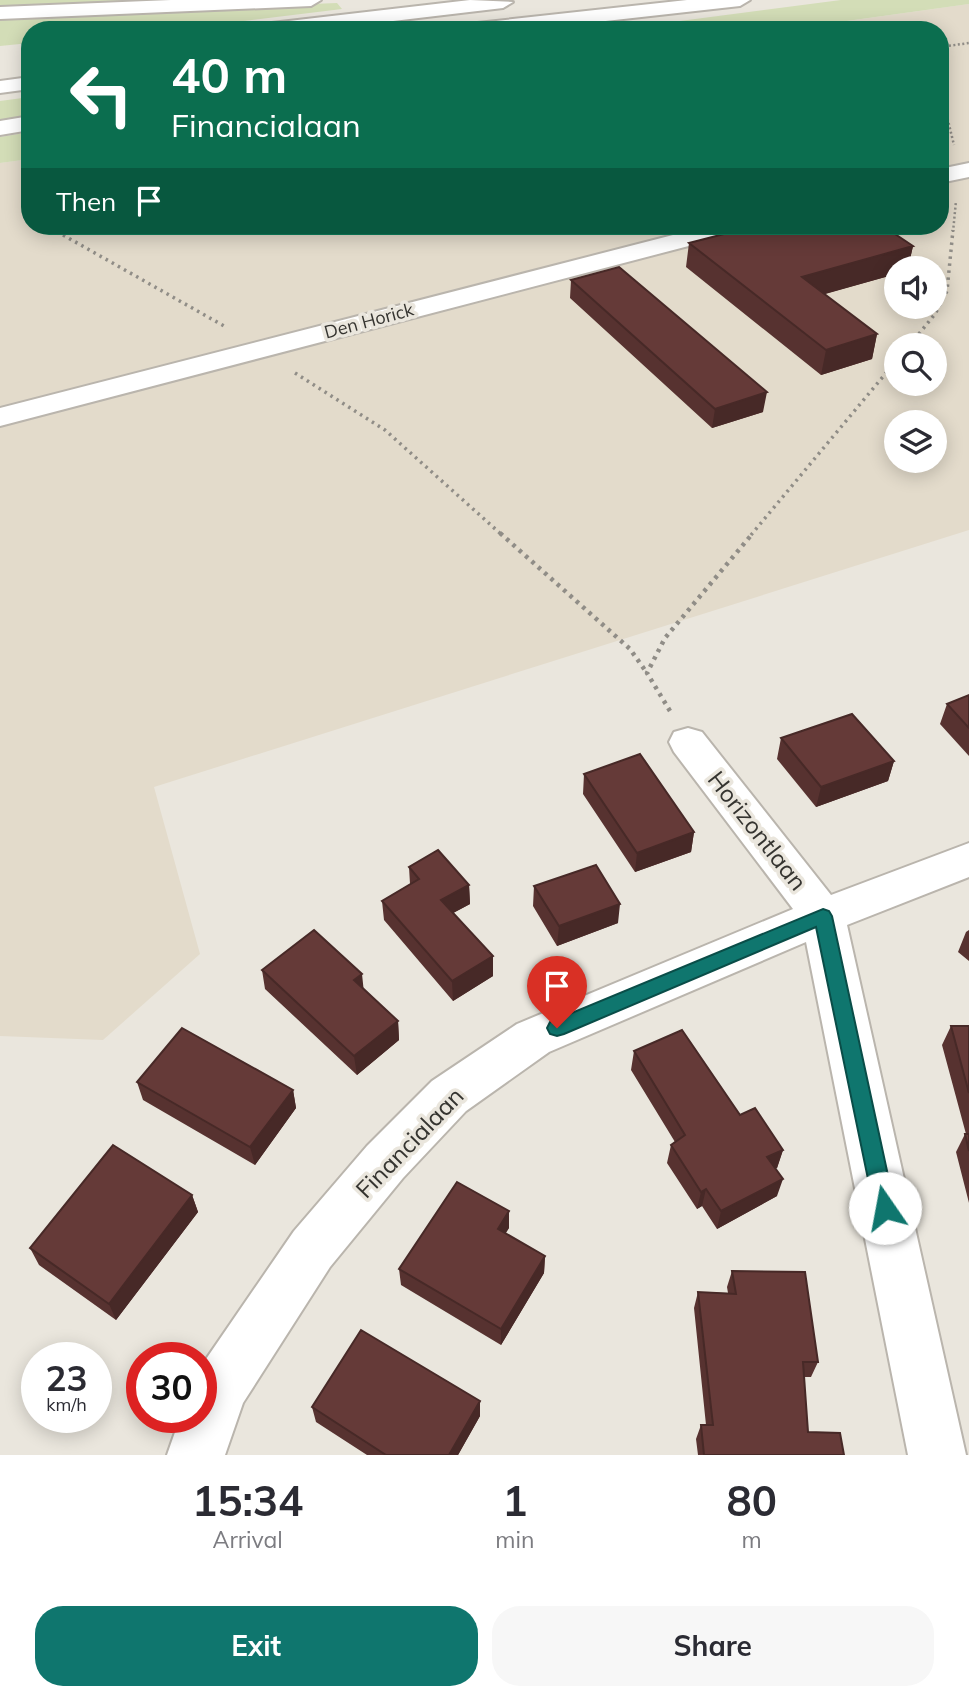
<!DOCTYPE html>
<style>
:root{--surface:#fff;--page:#f7f7f7;--text:#2b2b33;--muted:#7c7c81;--accent:#0f766e}
body{margin:0;font-family:Mulish,sans-serif;background:var(--page);color:var(--text);height:100vh;display:flex;flex-direction:column;font-size:26px;white-space:nowrap}
*{box-sizing:border-box;margin:0}
p{font-size:23px;color:var(--muted)}
.icon{flex:none;width:38px;height:38px;fill:none;stroke:currentColor;stroke-width:2;stroke-linecap:round;stroke-linejoin:round}
.map{position:relative;height:1455px;overflow:hidden}
.drawer{display:flex;flex-direction:column;background:var(--surface);flex:1}
.drawer>*{flex:none}
.guide{position:absolute;left:21px;top:21px;width:928px;height:214px;border-radius:28px;box-shadow:0 4px 18px #0003;background:#0b6e4f;color:#fff;overflow:hidden}
.buttons{position:absolute;left:884px;top:256px;display:grid;gap:14px}
.buttons a{display:grid;place-items:center;width:63px;height:63px;border-radius:50%;background:var(--surface);box-shadow:0 4px 18px #0003;font-size:35px}
.speed{position:absolute;left:21px;top:1342px;display:flex;gap:14px;font-size:35px;font-weight:700;text-align:center}
.speed>*{display:grid;place-content:center;width:91px;height:91px;border-radius:50%;background:var(--surface);box-shadow:0 4px 18px #0003;line-height:1}
.speed small{font-size:18px;font-weight:400}
.speed .limit{border:10px solid #d22;background:#fff;color:#111}
.pin{position:absolute;display:grid;place-items:center;width:60px;height:60px;color:#fff;margin:-72px -30px;border-radius:50% 50% 50% 0;rotate:-45deg;box-shadow:0 0 7px #0007}
.pin .icon{rotate:45deg}
.me{position:absolute;width:77px;margin:-38px;rotate:348deg;stroke-linejoin:round;filter:drop-shadow(0 0 5px #0008)}
.turn{display:flex;align-items:center;gap:24px;height:147px;padding:0 35px;font-size:32px}
.turn .icon{width:91px;height:91px;stroke-width:2.5}
.turn b{display:block;font-size:49px;line-height:60px}
.then{display:flex;align-items:center;height:66px;padding:0 35px;background:#0003;gap:14px;font-size:26px}
.eta{display:flex;justify-content:space-evenly;align-items:center;height:119px;text-align:center}
.eta b{font-size:42px;font-weight:700;line-height:49px}
.button{display:flex;gap:14px;margin-top:auto;padding:14px 35px}
.button a{flex:1;height:80px;border-radius:28px;background:var(--accent);color:#fff;font-size:28px;font-weight:700;line-height:80px;text-align:center}
.button a+a{background:var(--page);color:var(--text)}
.map>svg:first-child{display:block}
</style>
<div class="map">
<svg width="969" height="1455" viewBox="0 0 969 1455">
<rect width="100%" height="100%" fill="#eae6dd"/>
<path fill="#e3dbcb" fill-rule="evenodd" d="M969 4V530L154 787 200 954 103 1040 0 1036V163L30 159V226H940V30H782ZM896 268H934V306H896ZM896 345H934V383H896ZM896 422H934V460H896Z"/>
<path fill="#d3ddb7" d="M0 0H196L0 7Z
M841 0H969V4L782 30H611Z
M337 3 342 9 171 30H30V43L0 46V16Z
M30 97V118L0 124V101Z
M30 132V159L0 163V137Z"/>
<g fill="none" stroke-linecap="round" stroke-linejoin="round">
<g stroke="#bab5ad" stroke-width="4">
<path id="minor" d="M969 163V177L940 183V169Z
M708 226H750L746 231 0 426V408Z
M688 728 702 732 831 895 969 843V877L847 925 966 1455H908L806 942 549 1052 466 1111 403 1178 330 1267 243 1403 225 1455H167L180 1418H201L202 1365 294 1231 367 1146 432 1081 517 1024 793 909 674 752 669 742 674 732Z"/>
</g>
<g stroke="#bab5ad" stroke-width="4">
<path id="highway" d="M171 0H321L311 6 0 19V7Z
M470 0 513 2 503 8 317 30H253L263 24Z
M687 0H750L740 6 525 30H458L468 24Z
M30 77V89L0 93V81Z
M30 116V130L0 135V121Z"/>
</g>
<path stroke="#908d87" stroke-width="2.5" stroke-dasharray="2 2.5" stroke-linecap="butt" d="M940 47 969 43
M940 88 954 145
M953 232 956 201"/>
<path stroke="#908d87" stroke-width="3.5" stroke-dasharray="2.5 4.5" stroke-linecap="butt" d="M63 235 224 326
M910 345 935 314 947 291 953 230
M295 373 385 430 502 535
M751 535 896 361"/>
<path stroke="#908d87" stroke-width="4.5" stroke-dasharray="3.5 5" stroke-linecap="butt" d="M500 533 630 649 647 673
M670 711 647 673 665 638 753 533"/>
<use href="#minor" fill="#fff" fill-rule="evenodd"/>
<use href="#highway" fill="#fff" fill-rule="evenodd"/>
</g>
<path fill="#573230" d="M689 243 913 246 908 268H896V274L824 294 877 334 872 359 821 375 686 267Z
M571 280 763 412 712 428 570 298Z
M969 695V756L940 724 947 704Z
M781 738 894 761 888 781 816 807 777 759Z
M584 774 694 832 691 852 635 872 583 794Z
M409 867 469 885 470 904 453 913 493 956V976L453 1001 384 920 382 901 410 884Z
M534 886 618 923 557 946 533 906Z
M969 930V961L958 952 966 932Z
M262 970 364 990 398 1021 399 1040 357 1075 265 989Z
M951 1026H969V1203L956 1152 965 1134H966L942 1045Z
M634 1051 740 1115 783 1150 777 1168H775L777 1196 717 1229 702 1206 697 1209 667 1163 671 1145 675 1142 631 1070Z
M137 1082 293 1090 296 1108 255 1165 143 1100Z
M192 1195 198 1212 116 1320 39 1265 30 1248Z
M509 1228 505 1233 545 1256 544 1273 501 1345 401 1285 399 1269Z
M732 1271 818 1362 811 1377H804L808 1432 844 1455H698L696 1439 701 1425H706L694 1308 698 1292 728 1293 727 1287Z
M312 1407 480 1416 458 1455H367L316 1422Z"/>
<path fill="#472927" d="M913 246 908 268H896V274L797 302 802 277Z
M877 334 872 359 821 375 826 350Z
M767 392 763 412 712 428 715 409Z
M894 761 888 781 816 807 821 787Z
M694 832 691 852 635 872 637 853Z
M469 885 470 904 442 919 441 900Z
M620 904 618 923 557 946 559 926Z
M493 956V976L453 1001 452 981Z
M362 974 364 993 354 980Z
M398 1021 399 1040 357 1075 354 1056Z
M293 1090 296 1108 255 1165 250 1147Z
M783 1150 777 1168 762 1175 767 1157Z
M783 1179 777 1196 717 1229 721 1211Z
M706 1189 702 1206 697 1209 701 1192Z
M192 1195 198 1212 116 1320 109 1304Z
M509 1211V1228L498 1246V1229Z
M545 1256 544 1273 501 1345V1329Z
M480 1401V1416L458 1455H449Z"/>
<path fill="#653a38" stroke="#472927" stroke-width="2" d="M755 226H883L913 246 802 277 877 334 826 350 689 243Z
M619 267 767 392 715 409 571 280Z
M969 695V728L947 704Z
M852 714 894 761 821 787 781 738Z
M640 754 694 832 637 853 584 774Z
M438 850 469 885 441 900 493 956 452 981 382 901 419 879 409 867Z
M596 865 620 904 559 926 534 886Z
M314 930 362 974 354 980 398 1021 354 1056 262 970Z
M951 1026H969V1093Z
M182 1028 293 1090 250 1147 137 1082Z
M682 1030 740 1115 755 1108 783 1150 767 1157 783 1179 721 1211 706 1189 701 1192 671 1145 685 1135 634 1051Z
M965 1134H969V1151Z
M113 1145 192 1195 109 1304 30 1248Z
M457 1182 509 1211 498 1229 545 1256 501 1329 399 1269Z
M732 1271 805 1272 818 1362H803L808 1432 840 1433 844 1455H704L701 1425H713L698 1292 736 1294Z
M361 1330 480 1401 449 1455H386L312 1407Z"/>
<path fill="#0f766e" stroke="#0a4d48" stroke-width="2" d="M823 909 829 911 832 916 895 1208 892 1215 885 1218 877 1215 874 1208 816 927 564 1034 557 1036 550 1034 547 1028 550 1022Z"/>
<g text-anchor="middle" stroke-width="7" stroke-linejoin="round" paint-order="stroke">
<g font-size="18" fill="#353430" stroke="#eae6dd">
<text transform="translate(369 321) rotate(-15)" y="6">Den Horick</text>
</g>
<g font-size="24" fill="#353430" stroke="#eae6dd">
<text transform="translate(757 831) rotate(52)" y="8">Horizontlaan</text>
<text transform="translate(410 1143) rotate(-46)" y="8">Financialaan</text>
</g>
</g>
</svg>
<div class="buttons">
<a><svg class="icon" aria-label="sound" viewBox="0 0 24 24"><path d="M4 9h4l5-4v14l-5-4H4zM17 9q2 3 0 6"/></svg></a>
<a><svg class="icon" aria-label="search" viewBox="0 0 24 24"><circle cx="10" cy="10" r="6"/><path d="M15 15l6 6"/></svg></a>
<a><svg class="icon" aria-label="layers" viewBox="0 0 24 24"><path d="M12 4l9 5-9 5-9-5zM3 14l9 5 9-5"/></svg></a>
</div>
<div class="speed"><div>23<small>km/h</small></div><div class="limit">30</div></div>
<div class="pin" style="left:557px;top:1028px;background:#d93025"><svg class="icon" aria-label="arrive" viewBox="0 0 24 24"><path d="M6 21V4h12l-3 4 3 4H6"/></svg></div>
<svg class="me" style="left:885px;top:1208px" viewBox="-20 -20 40 40"><circle r="19" fill="#fff"/><path d="M0-13L10 11 0 6-10 11z" fill="#0f766e"/></svg>
<div class="guide">
<div class="turn"><svg class="icon" aria-label="left" viewBox="0 0 24 24"><path d="M17 20v-9H6M10 6l-5 5 5 5"/></svg><div><b>40 m</b>Financialaan</div></div>
<div class="then">Then<svg class="icon" aria-label="arrive" viewBox="0 0 24 24"><path d="M6 21V4h12l-3 4 3 4H6"/></svg></div>
</div>
</div>
<section class="drawer">
<div class="eta">
<div><b>15:34</b><p>Arrival</p></div>
<div><b>1</b><p>min</p></div>
<div><b>80</b><p>m</p></div>
</div>
<div class="button"><a>Exit</a><a>Share</a></div>
</section>
